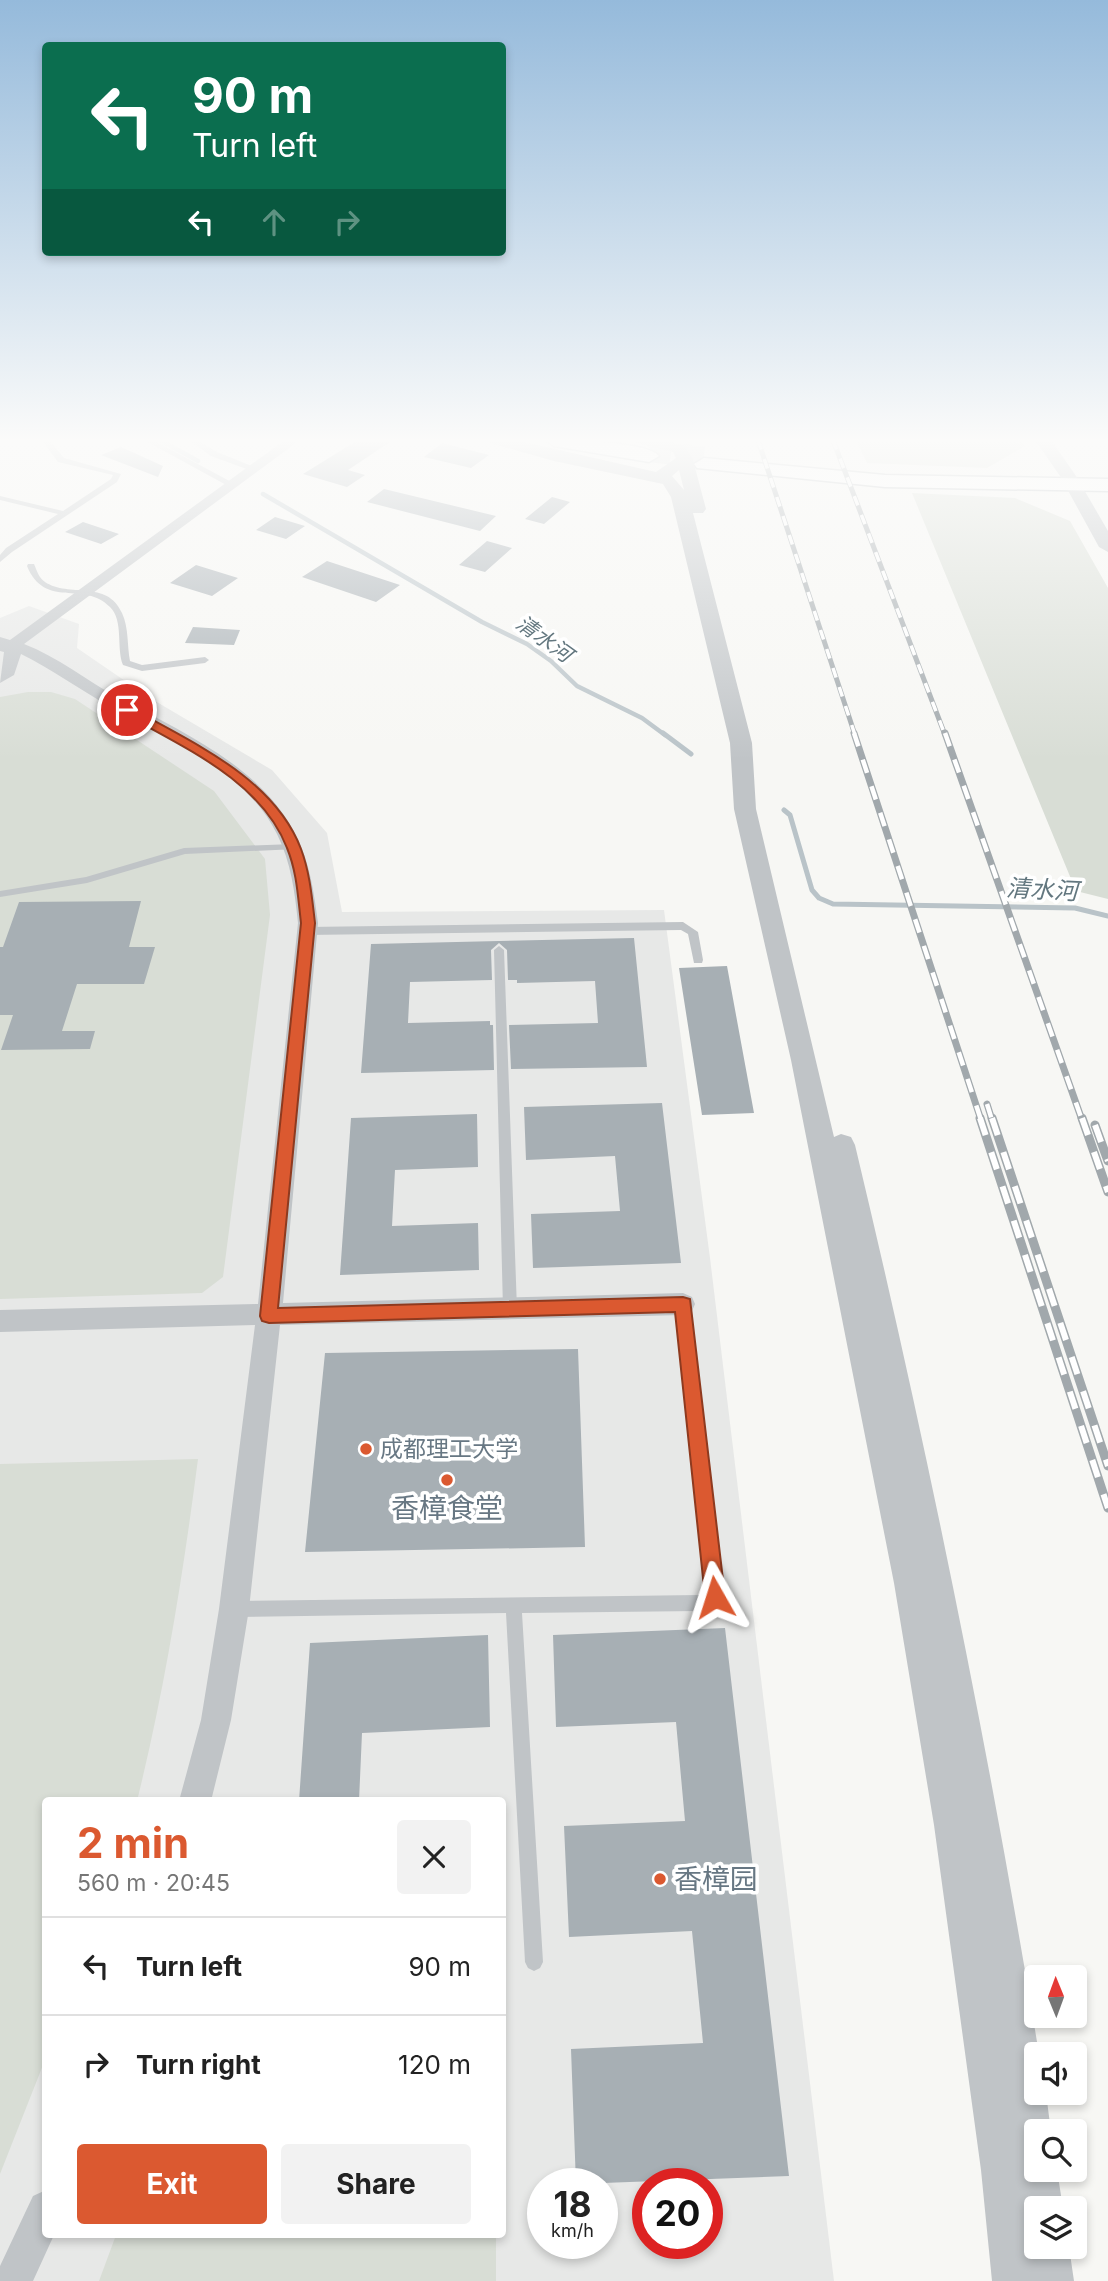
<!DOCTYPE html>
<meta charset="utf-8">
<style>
:root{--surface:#fff;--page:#f2f2f2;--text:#222;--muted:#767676;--line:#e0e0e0;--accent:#db5930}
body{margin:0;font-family:Inter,"Noto Sans SC",sans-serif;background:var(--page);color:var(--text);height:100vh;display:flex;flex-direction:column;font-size:26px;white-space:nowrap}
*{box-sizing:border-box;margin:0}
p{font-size:23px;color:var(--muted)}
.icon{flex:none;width:38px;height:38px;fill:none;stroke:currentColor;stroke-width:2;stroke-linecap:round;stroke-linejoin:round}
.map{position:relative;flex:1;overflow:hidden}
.side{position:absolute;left:42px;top:1797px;width:464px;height:441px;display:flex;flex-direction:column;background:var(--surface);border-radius:7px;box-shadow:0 4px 10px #0003}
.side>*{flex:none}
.hud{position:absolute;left:42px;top:42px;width:464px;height:214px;border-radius:7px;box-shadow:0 4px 10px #0003;background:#0b6e4f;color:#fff;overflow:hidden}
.needle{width:46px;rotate:359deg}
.fabs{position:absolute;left:1024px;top:1965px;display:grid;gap:14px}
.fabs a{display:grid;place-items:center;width:63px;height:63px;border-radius:7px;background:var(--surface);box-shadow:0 4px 10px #0003;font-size:35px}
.speed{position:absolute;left:527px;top:2168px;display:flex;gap:14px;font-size:35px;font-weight:700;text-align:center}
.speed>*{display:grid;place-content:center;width:91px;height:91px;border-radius:50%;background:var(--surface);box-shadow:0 4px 10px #0003;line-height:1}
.speed small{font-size:18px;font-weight:400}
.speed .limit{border:10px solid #d22;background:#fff;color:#111}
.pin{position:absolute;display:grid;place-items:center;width:60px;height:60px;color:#fff;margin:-30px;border:4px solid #fff;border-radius:50%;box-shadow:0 2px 7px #0007}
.me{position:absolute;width:77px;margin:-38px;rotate:354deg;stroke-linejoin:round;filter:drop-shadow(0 0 5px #0008)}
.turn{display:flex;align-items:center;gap:24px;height:147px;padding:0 35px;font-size:32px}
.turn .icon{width:91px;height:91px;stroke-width:2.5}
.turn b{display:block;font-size:49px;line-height:60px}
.lanes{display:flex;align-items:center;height:66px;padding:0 35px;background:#0003;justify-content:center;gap:35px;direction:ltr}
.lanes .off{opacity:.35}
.round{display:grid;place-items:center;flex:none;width:74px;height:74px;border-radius:7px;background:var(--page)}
.summary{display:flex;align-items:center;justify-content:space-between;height:119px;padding:0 35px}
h1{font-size:42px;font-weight:700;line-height:52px;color:var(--accent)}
.button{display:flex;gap:14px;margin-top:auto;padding:14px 35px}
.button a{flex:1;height:80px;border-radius:7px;background:var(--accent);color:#fff;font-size:28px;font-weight:700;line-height:80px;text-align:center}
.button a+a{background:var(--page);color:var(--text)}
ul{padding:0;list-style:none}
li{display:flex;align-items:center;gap:21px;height:98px;padding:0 35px;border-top:2px solid var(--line)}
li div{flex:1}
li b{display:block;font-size:26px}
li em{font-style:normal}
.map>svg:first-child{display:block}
</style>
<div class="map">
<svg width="1108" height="2281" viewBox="0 0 1108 2281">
<rect width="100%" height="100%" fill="#f7f7f4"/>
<path fill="#e7e8e7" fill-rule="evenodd" d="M29 606 79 624 77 648 150 698 272 770 327 833 342 912 664 910 710 1258 834 2281H0V618ZM46 1801H502V2235H46ZM542 2184H602V2244H542ZM648 2184H707V2244H648Z"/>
<path fill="#d8ddd5" d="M856 440H1021L1025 446 987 468 867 463Z
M912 493 1015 498 1070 521 1108 588V899L1076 891Z
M28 692H51L75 699 214 791 265 859 270 915 223 1277 202 1293 0 1299V697Z
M198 1459C183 1575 165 1688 137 1801H46L45 2060 0 2174V1464Z
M116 2235H496V2281H99Z"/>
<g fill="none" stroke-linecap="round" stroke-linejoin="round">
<path stroke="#b9c3c8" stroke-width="4.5" d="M160 440 198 461
M263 494 482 622 527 644 551 661 577 686 642 718 665 735"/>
<path stroke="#b9c3c8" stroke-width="5" d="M663 733 691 754
M784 810 790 815 812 890 819 898 833 904 1075 908 1108 916"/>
</g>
<path fill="#a7afb4" d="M358 440H393L348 470 365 475 347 487 303 474Z
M442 443 489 455 471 468 424 457Z
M121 447 163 466 158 477 101 455Z
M384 489 496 516 480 531 367 502Z
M552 497 570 502 544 524 525 519Z
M275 517 305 526 286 539 256 530Z
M83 522 119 534 101 544 65 532Z
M487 541 512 548 485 572 459 565Z
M327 561 400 585 376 602 302 577Z
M196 565 238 578 212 596 170 583Z
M193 627 240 630 234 645 185 643Z
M141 901 129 947H155L144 984H77L62 1031H95L90 1049 1 1050 13 1015H0V947H3L19 902Z
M634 938 647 1067 511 1069 509 1025 598 1023 595 981 517 983V980H508L507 950 499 943 491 950 492 980 410 982 408 1023 490 1021V1025H493L494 1070 361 1073 371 944Z
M727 966 754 1113 702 1115 679 968Z
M662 1103 681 1263 533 1268 531 1214 620 1211 615 1156 526 1160 524 1107Z
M477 1114 478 1167 395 1170 392 1226 478 1223 479 1270 340 1275 351 1118Z
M578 1349 585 1547 305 1552 325 1353Z
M725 1628 789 2176 576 2184 571 2049 703 2043 692 1931 569 1937 564 1826 685 1821 676 1722 556 1727 553 1635Z
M488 1635 490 1727 362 1733 359 1801H299L310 1643Z"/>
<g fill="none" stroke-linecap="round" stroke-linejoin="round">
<path stroke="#d3d7d8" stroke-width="22" stroke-dasharray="22 11" stroke-linecap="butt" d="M649 451 706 458"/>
<g stroke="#b2b8bc" stroke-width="3">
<path id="secondary" d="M545 440C565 440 647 441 659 456L649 462 554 446Z
M704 458 885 475 1108 479V491L885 487 697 468 694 464Z"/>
</g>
<path fill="#c0c4c7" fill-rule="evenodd" d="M38 440H49L64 458 121 474 117 482 12 552 0 562V555L6 548 58 514 0 500V496L63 511 111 479 113 475 58 462 44 443Z
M144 440H153L237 485 230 487Z
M189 440H197L217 452 259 469 252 471 211 456Z
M28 564H34C37 571 39 578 45 582 69 598 107 579 122 613 129 628 127 646 130 661L142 665 205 657 209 660 205 663 142 671 123 665C116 648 124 621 110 607 84 580 45 610 27 566Z
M293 844 298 847 297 849 185 854 87 883 0 897V891L86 877 184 848Z
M683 922 698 932 703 960 702 963H694L688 934 681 930 307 935 302 931 307 927Z
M499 946 504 950 517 1309 515 1313 510 1315 505 1313 503 1309 494 950Z
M683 1298 688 1300 690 1304 723 1597 721 1602 699 1611 522 1613 543 1962 540 1968 534 1971 528 1968 525 1962 506 1613 234 1617 228 1614 226 1609 228 1604 234 1601 699 1595 707 1592 676 1304 678 1300Z"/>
<path fill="#c0c4c7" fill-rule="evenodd" d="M285 440H300L24 644C58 657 86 680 117 697 182 732 261 766 296 835 310 863 314 893 318 923L283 1303 683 1293 692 1297 695 1304 692 1311 683 1315 280 1325 249 1609 231 1720 211 1801H179L201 1720 219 1609 255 1325 0 1332V1310L258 1304 298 923C295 893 291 862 277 834 246 771 168 738 109 706 79 689 51 669 21 654L14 675 0 683 4 652 0 651V637L10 640Z
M46 2190V2235H54L33 2281H0V2266L33 2196Z"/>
<path fill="#c0c4c7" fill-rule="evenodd" d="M488 440H515L656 472 676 458 673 452 637 443 635 440H663L685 446 693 460 706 509 703 513H693L752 743 756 809 834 1137 841 1134 851 1137 855 1145C927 1446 989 1749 1039 2054H1036V2093H1046L1051 2132H1036V2170H1057L1063 2208H1036V2247H1069L1074 2281H992L981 2170 934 1825 894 1583 791 1060 734 809 730 743 671 497 663 484 554 461 490 443ZM679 470 684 490 672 476Z
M1035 440H1051L1076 476 1108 531V552L1099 547 1060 476Z"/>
<use href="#secondary" fill="#fff" fill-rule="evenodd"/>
<g stroke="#a1a8ac" stroke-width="5">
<path id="rail-far2" d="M758 440 855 735
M833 440 945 735"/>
</g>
<g stroke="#a1a8ac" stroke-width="7">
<path id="rail-far1" d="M854 733 981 1120
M945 733 1082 1120
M987 1104 992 1120"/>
</g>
<g stroke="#a1a8ac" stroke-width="9">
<path id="rail" d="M980 1118 1108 1508
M992 1118 1108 1466
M1082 1118 1108 1192
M1095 1125 1108 1161"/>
</g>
<use href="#rail-far2" stroke="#fff" stroke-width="3.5" stroke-dasharray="10" stroke-linecap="butt"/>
<use href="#rail-far1" stroke="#fff" stroke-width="4.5" stroke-dasharray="14" stroke-linecap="butt"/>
<use href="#rail" stroke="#fff" stroke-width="6" stroke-dasharray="18" stroke-linecap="butt"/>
</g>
<linearGradient id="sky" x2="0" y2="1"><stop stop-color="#95badb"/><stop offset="0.58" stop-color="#fbfbfa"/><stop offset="1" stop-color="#fbfbfa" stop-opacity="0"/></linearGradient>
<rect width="1108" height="760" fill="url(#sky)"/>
<path fill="#db5930" stroke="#8e3a1f" stroke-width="2" d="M123 708H131C193 743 274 778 301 849 310 873 312 898 315 923L278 1308 683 1297 690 1299 725 1597 722 1604 715 1607 708 1604 705 1597 675 1312 269 1323 262 1321 260 1316 301 923C298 898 297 872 287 848 261 780 182 747 123 713Z"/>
<g fill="#db5930" stroke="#fff" stroke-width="2.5">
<circle cx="366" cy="1449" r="7"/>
<circle cx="447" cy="1480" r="7"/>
<circle cx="660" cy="1879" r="7"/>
</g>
<g text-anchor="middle" stroke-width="7" stroke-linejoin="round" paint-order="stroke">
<g font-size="21" font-style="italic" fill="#63777f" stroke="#fff">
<text transform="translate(544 639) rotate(36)" y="7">清水河</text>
</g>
<g font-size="23" fill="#677783" stroke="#fff" text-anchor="start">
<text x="380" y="1457">成都理工大学</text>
</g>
<g font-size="24" font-style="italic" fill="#63777f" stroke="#fff">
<text transform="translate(1042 890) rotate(3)" y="8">清水河</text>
</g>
<g font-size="28" fill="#677783" stroke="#fff">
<text x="447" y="1518">香樟食堂</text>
<text x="674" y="1889" text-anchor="start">香樟园</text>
</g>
</g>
</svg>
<div class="fabs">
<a><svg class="needle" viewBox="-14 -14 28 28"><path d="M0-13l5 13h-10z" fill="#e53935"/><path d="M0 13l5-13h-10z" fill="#767676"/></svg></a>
<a><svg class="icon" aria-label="sound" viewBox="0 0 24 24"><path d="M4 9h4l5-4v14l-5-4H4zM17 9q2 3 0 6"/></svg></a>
<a><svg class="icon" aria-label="search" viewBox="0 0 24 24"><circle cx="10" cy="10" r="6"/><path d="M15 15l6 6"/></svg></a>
<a><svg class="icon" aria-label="layers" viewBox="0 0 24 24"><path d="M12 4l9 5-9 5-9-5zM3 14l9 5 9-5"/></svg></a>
</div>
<div class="speed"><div>18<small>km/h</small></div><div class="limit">20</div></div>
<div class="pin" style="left:127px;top:710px;background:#d93025"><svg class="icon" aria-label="arrive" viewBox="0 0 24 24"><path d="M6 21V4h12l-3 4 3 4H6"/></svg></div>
<svg class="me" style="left:715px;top:1597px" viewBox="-20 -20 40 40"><path d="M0-17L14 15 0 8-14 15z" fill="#db5930" stroke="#fff" stroke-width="4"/></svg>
<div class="hud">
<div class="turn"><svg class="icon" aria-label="left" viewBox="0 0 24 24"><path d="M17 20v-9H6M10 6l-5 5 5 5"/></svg><div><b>90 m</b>Turn left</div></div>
<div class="lanes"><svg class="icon" aria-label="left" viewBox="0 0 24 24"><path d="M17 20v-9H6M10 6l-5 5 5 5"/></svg><svg class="icon off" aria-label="ahead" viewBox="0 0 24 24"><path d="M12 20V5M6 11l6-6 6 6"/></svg><svg class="icon off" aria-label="right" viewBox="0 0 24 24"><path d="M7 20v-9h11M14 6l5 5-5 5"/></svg></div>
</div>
<section class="side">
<div class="summary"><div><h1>2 min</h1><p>560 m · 20:45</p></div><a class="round"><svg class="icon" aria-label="close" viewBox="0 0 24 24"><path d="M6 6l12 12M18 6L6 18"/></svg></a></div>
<ul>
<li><svg class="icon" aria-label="left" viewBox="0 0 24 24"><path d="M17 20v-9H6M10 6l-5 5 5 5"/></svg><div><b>Turn left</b></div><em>90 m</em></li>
<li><svg class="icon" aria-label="right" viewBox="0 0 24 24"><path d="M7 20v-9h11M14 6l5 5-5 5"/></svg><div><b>Turn right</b></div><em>120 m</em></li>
</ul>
<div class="button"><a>Exit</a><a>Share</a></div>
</section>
</div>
